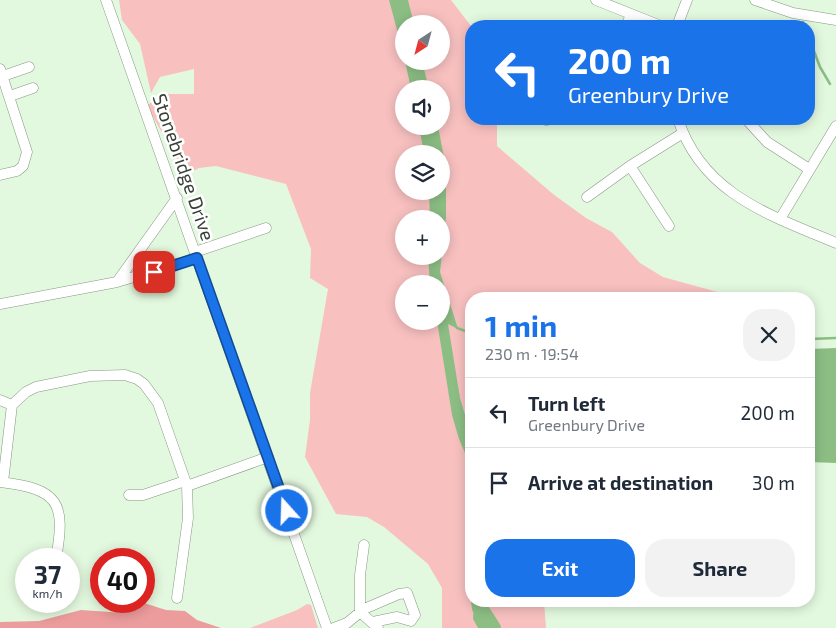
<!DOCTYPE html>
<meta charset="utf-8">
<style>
:root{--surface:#fff;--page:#f2f2f3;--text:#1f2937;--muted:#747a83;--line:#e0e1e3;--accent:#1a73e8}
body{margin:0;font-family:"Exo 2",sans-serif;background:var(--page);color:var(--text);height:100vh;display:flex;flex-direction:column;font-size:19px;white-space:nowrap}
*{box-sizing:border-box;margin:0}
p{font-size:16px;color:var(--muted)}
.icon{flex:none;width:28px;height:28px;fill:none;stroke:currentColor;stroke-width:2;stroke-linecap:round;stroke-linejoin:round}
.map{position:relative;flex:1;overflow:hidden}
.details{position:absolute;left:465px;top:292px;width:350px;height:315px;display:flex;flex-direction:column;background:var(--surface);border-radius:20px;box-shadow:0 2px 12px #0003}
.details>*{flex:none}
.top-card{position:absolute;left:465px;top:20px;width:350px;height:105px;border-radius:20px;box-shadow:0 2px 12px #0003;background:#1a73e8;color:#fff;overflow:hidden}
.needle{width:32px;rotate:216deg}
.buttons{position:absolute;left:395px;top:15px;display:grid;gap:10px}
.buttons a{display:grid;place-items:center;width:55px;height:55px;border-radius:50%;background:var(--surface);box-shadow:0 2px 12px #0003;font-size:25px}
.speed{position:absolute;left:15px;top:548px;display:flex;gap:10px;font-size:25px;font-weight:700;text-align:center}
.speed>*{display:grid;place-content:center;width:65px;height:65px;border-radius:50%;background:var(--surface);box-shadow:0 2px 12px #0003;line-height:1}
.speed small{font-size:12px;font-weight:400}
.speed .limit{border:8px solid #d22;background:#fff;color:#111}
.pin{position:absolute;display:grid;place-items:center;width:42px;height:42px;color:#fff;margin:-21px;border-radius:10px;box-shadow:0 2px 8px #0006}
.me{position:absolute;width:55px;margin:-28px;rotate:340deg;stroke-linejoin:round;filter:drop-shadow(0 0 4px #0008)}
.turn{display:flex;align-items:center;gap:18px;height:105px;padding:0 20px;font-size:22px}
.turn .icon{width:65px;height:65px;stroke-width:2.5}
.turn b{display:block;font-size:35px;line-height:42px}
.round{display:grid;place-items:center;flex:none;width:52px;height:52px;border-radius:20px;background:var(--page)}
.summary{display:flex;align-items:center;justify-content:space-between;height:85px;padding:0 20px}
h1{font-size:30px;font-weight:700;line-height:38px;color:var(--accent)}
.button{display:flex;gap:10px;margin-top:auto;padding:10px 20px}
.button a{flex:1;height:58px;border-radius:20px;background:var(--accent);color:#fff;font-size:20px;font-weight:700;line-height:58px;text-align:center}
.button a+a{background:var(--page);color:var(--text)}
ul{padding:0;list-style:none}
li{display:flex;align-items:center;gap:15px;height:70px;padding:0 20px;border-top:1px solid var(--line)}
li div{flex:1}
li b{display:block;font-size:19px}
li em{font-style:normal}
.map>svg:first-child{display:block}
</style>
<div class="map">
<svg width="836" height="628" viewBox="0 0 836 628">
<rect width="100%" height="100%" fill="#e3f9df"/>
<path fill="#f8c1c0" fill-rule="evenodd" d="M119 0H451L471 26V119H497V146L553 194 586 218 612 232 640 263 663 277 743 299H471V601H544L546 628H442V588L428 564 384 527 367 517 336 514 305 457 310 420V393L328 289 310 278 311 249 286 184 216 166 199 168 186 175 147 106 160 94H194V69L160 77 151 93 140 44 122 20ZM404 24H441V61H404ZM404 89H441V126H404ZM404 154H441V191H404ZM404 219H441V256H404ZM404 284H441V321H404Z
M307 604 311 605 318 628H250L297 610Z"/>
<path fill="#ec9c9c" d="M141 602 166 610 185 611 197 620 221 628H0V622L39 621 81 610 124 613 132 604Z"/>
<path fill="#8cbe84" d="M389 0H408L414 24H404V56Z
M405 61H422L429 89H411Z
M419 126H438L446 168V217L440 272 458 329 448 324 460 398 471 435V467L459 439 452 415 437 321H441V284H430L428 256H441V219H430L429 191H441V154H424Z
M836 348V463L809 462V349Z
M474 601H480L487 621 492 628H478L473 619Z"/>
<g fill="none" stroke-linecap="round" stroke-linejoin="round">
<path stroke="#8cbe84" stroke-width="2.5" d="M803 22 805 26
M809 38 820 67 830 84
M455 325 457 328 471 333
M809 339 836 338"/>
<path stroke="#8cbe84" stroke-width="16" d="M479 601 480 608 493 628"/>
<g stroke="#859981" stroke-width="11">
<path id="minor" d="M106 0 327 628
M596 0 661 26
M755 0 793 13 836 20
M626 26 631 15
M677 26 687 0
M0 69 27 152 23 166 17 171 0 175
M3 76 29 67
M10 96 33 88
M678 119C702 194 770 215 836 243
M746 119 767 142 809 169
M546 120 552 119
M630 166 669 226
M587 197 630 166 683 133
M780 219 836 126
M195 252 266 228
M117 282 177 198
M0 304 117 282 197 258
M0 400 12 405
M0 482C59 489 66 502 56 559
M3 482 12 405 26 392 36 387 90 376 125 375 137 379 144 384 158 403 187 486 188 518 177 598
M187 486 268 457
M129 495H143L185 481
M364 545 360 575V612L378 628
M334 628 347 623 364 609 399 594 407 593 415 615 411 621 397 617 373 622"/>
</g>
<use href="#minor" stroke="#fff" stroke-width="10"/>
</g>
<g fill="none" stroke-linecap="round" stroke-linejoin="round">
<g stroke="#114b97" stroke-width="12">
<path id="route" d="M154 272 197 258 287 511"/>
</g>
<use href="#route" stroke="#1a73e8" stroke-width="9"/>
</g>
<g text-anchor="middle" stroke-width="5" stroke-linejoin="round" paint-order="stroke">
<g font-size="19" fill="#374036" stroke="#fff">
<text transform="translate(184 167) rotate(71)" y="7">Stonebridge Drive</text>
</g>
</g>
</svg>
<div class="buttons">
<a><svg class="needle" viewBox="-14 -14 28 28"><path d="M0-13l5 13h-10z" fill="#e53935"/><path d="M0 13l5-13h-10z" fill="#747a83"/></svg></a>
<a><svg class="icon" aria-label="sound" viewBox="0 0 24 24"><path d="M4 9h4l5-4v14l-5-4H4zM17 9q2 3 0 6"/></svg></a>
<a><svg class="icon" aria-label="layers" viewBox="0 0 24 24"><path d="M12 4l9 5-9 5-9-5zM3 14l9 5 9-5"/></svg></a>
<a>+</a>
<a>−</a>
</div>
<div class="speed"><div>37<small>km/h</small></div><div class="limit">40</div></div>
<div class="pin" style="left:154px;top:272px;background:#d93025"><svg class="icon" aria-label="arrive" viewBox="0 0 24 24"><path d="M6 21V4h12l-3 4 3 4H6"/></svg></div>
<svg class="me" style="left:287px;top:511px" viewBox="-20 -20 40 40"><circle r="17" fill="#1a73e8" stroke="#fff" stroke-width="3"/><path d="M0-11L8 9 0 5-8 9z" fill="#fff"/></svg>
<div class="top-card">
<div class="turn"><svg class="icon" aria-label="left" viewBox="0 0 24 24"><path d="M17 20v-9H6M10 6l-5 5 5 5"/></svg><div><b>200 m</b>Greenbury Drive</div></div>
</div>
<section class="details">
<div class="summary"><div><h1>1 min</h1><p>230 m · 19:54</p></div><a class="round"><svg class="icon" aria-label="close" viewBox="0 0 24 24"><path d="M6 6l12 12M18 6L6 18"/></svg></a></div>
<ul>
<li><svg class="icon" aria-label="left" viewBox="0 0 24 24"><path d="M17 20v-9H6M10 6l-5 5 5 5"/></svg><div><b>Turn left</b><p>Greenbury Drive</p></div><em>200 m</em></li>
<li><svg class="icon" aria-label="arrive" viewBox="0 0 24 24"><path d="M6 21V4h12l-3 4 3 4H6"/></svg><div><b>Arrive at destination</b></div><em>30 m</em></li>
</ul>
<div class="button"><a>Exit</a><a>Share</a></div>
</section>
</div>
